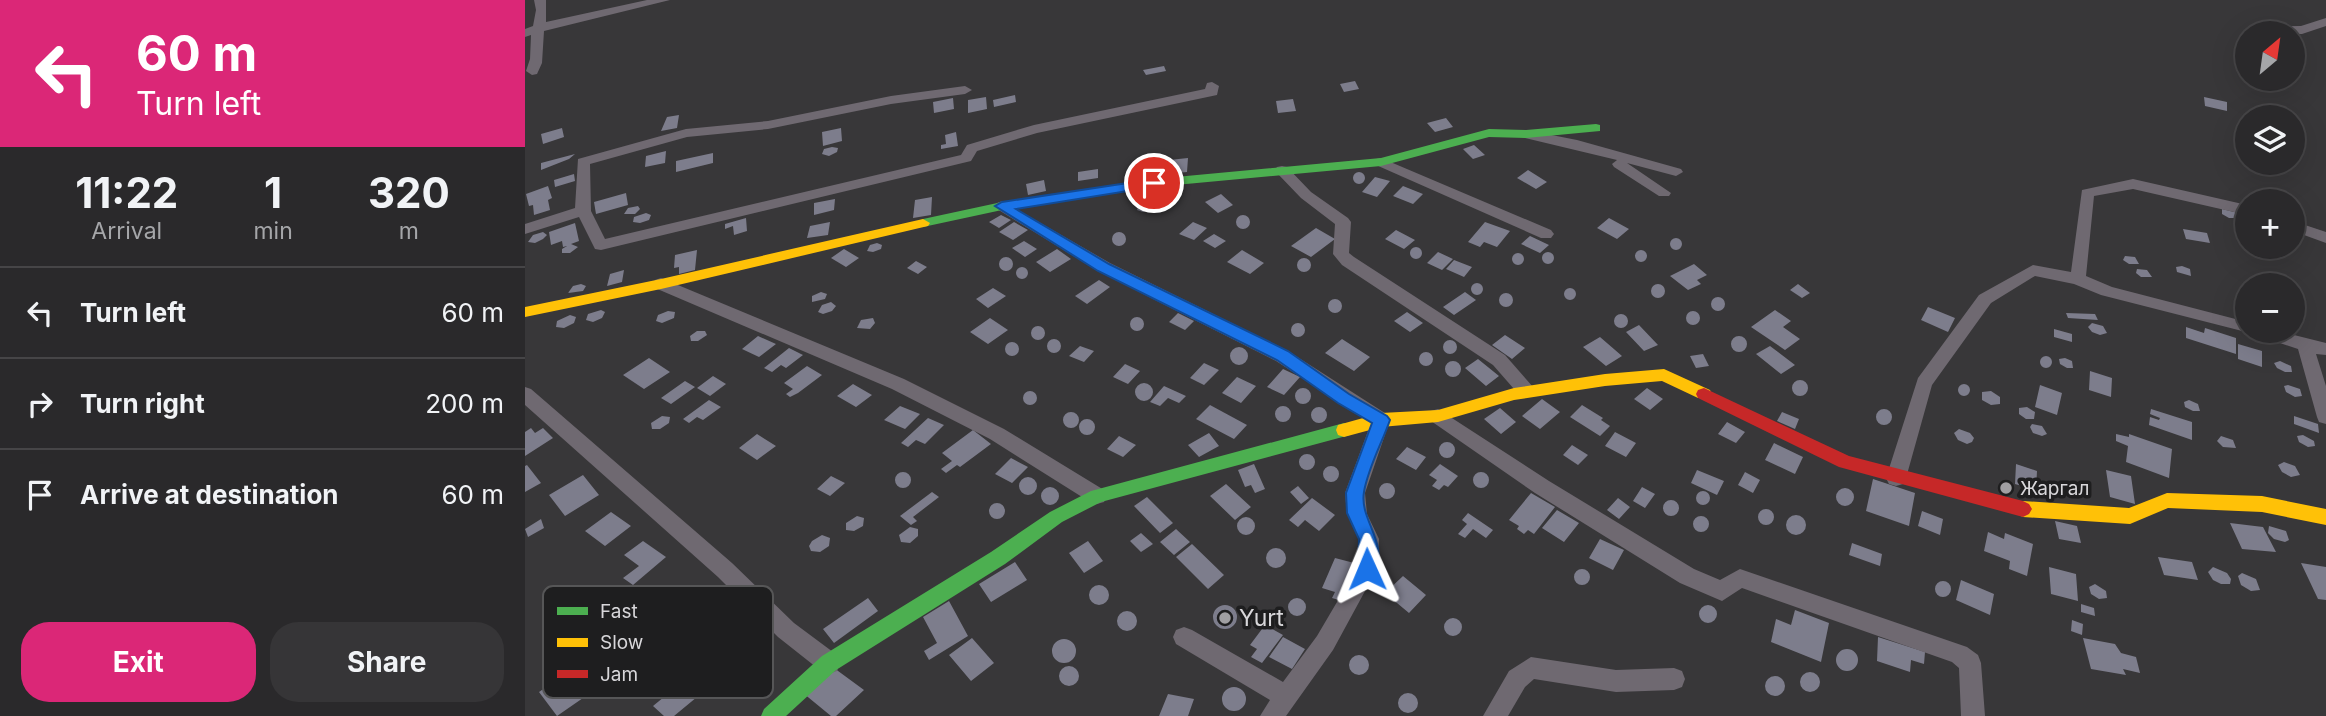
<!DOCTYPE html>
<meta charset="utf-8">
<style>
:root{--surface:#2a292b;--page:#363537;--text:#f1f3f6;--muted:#a5a6a9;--line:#464547;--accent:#db2777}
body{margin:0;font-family:Inter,sans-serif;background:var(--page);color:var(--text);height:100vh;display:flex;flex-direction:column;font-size:26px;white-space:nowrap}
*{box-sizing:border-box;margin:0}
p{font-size:23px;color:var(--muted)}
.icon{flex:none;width:38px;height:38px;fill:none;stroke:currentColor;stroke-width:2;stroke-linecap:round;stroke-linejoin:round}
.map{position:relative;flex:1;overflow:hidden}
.side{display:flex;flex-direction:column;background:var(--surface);width:525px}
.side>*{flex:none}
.hud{background:#db2777;color:#fff;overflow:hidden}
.needle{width:46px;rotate:29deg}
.controls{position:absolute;left:1710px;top:21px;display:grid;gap:14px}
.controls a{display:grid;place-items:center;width:70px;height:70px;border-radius:50%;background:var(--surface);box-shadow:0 7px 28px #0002,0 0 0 2px var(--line);font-size:35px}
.pin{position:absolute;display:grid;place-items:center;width:60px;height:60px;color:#fff;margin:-30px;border:4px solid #fff;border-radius:50%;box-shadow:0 2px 7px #0007}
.me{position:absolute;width:77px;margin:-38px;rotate:359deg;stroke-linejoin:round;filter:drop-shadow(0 0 5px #0008)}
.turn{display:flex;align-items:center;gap:24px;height:147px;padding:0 21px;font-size:32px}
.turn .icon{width:91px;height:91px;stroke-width:2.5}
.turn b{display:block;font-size:49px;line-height:60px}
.eta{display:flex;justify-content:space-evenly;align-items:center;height:119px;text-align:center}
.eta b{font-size:42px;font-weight:700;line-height:49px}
.cta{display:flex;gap:14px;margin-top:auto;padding:14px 21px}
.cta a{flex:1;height:80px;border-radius:28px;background:var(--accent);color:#fff;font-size:28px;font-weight:700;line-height:80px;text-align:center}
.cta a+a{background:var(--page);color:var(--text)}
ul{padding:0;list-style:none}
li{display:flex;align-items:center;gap:21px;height:91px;padding:0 21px;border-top:2px solid var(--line)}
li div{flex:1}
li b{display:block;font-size:26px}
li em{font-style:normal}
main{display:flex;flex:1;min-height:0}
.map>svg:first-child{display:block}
</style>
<main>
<section class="side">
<div class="hud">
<div class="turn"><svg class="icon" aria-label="left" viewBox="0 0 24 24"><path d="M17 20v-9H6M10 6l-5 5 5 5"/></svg><div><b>60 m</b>Turn left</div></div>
</div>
<div class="eta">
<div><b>11:22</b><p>Arrival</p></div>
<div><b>1</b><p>min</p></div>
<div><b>320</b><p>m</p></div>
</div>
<ul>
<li><svg class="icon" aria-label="left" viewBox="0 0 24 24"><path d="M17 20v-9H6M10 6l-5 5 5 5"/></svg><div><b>Turn left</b></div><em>60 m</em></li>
<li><svg class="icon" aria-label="right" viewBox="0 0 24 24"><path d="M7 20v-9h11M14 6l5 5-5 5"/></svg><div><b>Turn right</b></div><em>200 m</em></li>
<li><svg class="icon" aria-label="arrive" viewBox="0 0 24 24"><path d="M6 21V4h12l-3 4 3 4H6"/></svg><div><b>Arrive at destination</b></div><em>60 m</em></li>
</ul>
<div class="cta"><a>Exit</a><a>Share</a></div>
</section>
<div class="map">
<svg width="1801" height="716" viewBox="0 0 1801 716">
<rect width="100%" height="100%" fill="#383739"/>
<path fill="#7d7d8c" d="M639 66 641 71 621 75 618 70Z
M830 81 834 89 819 92 815 84Z
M490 95 491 102 469 107 468 100Z
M461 97 462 109 443 113V100Z
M1679 97 1702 102V111L1680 106Z
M428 98 429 109 409 113 408 102Z
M768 99 771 111 753 113 751 101Z
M154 115 152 128 136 131 142 117Z
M921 118 928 127 910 132 902 123Z
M37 128 39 137 18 144 16 134Z
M316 128 317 141 298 146 297 132Z
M431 132 433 146 416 149V145L421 144 420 135Z
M949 145 960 155 948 159 938 149Z
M307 147 313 148 312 152 304 156 297 154 299 149Z
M141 151 140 163 120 167 121 156Z
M188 153V163L151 172V161Z
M50 154 44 159 16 170V163Z
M663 158 662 172 643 174 644 160Z
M573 169V178L553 181V172Z
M1003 170 1022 182 1011 189 992 178Z
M828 178a6 6 0 1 1 12 0a6 6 0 1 1-12 0Z
M49 174 50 181 30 187 29 180Z
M850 177 865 181 852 197 837 192Z
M519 180 521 191 503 195 501 184Z
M23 186 27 198 23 200 25 210 9 215 8 205 4 206 1 194Z
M878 186 898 194 888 204 868 196Z
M101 193 103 205 71 214 69 202Z
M696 194 708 205 693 213 680 202Z
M407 197 406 215 388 218 390 200Z
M310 199 309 210 289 215V203Z
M623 201 628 205 626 210 618 212 612 210 615 203Z
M113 206 115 209 110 214H99L103 208Z
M1697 209 1713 213 1715 218H1704L1697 214Z
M121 213 126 215 124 220 115 223 108 222 109 217Z
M476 215 486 220 474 228 464 222Z
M711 222a7 7 0 1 1 14 0a7 7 0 1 1-14 0Z
M221 218 222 231 209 235 208 226 200 229V224Z
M1084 218 1104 229 1092 239 1072 228Z
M305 222 303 235 282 238 285 226Z
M489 222 503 230 488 240 474 232Z
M668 222 682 228 669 240 654 234Z
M960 222 985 231 972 247 959 242 955 247 943 242Z
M50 223 54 241 46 244 53 247 45 253H37V249L42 246 38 247 37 241 26 245 24 232Z
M791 228 810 239 786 257 766 246Z
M1658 229 1682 233 1685 243 1661 239Z
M871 230 890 240 879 249 860 239Z
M18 232 22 235 18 239 10 243 3 242 8 235Z
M587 239a7 7 0 1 1 14 0a7 7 0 1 1-14 0Z
M689 234 701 241 690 248 678 241Z
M1005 236 1024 245 1015 253 996 244Z
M1145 244a6 6 0 1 1 12 0a6 6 0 1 1-12 0Z
M499 241 512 249 500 257 487 248Z
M352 243 357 245 356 249 348 252 342 251 345 245Z
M1729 247H1742L1749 254 1737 255Z
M885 253a6 6 0 1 1 12 0a6 6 0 1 1-12 0Z
M319 249 334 258 321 267 306 258Z
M532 249 546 259 525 272 511 262Z
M1110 256a6 6 0 1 1 12 0a6 6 0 1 1-12 0Z
M172 250 170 270 154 274V267L149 268 150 255Z
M717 250 739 263 725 274 702 262Z
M1017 258a6 6 0 1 1 12 0a6 6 0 1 1-12 0Z
M913 252 928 259 917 270 902 263Z
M987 259a6 6 0 1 1 12 0a6 6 0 1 1-12 0Z
M1600 256 1610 257 1614 264H1604L1598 260Z
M474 264a7 7 0 1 1 14 0a7 7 0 1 1-14 0Z
M772 265a7 7 0 1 1 14 0a7 7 0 1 1-14 0Z
M929 260 947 267 939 277 921 269Z
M391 261 402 267 393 274 382 268Z
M1169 264 1182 275 1172 280 1176 284 1163 290 1145 276Z
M1657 266 1665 269 1666 276 1652 272 1651 267Z
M491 273a6 6 0 1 1 12 0a6 6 0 1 1-12 0Z
M1612 269 1622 270 1627 277H1616L1611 273Z
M99 270 97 282 82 286 85 274Z
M574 280 585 287 562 304 550 296Z
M946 289a6 6 0 1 1 12 0a6 6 0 1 1-12 0Z
M56 284 61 286 58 291 43 293 48 286Z
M1273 284 1285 293 1277 298 1265 290Z
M1126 291a7 7 0 1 1 14 0a7 7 0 1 1-14 0Z
M1039 294a6 6 0 1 1 12 0a6 6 0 1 1-12 0Z
M468 288 481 296 463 308 451 299Z
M296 292 302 294 300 299 287 302V296Z
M940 292 951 300 929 315 918 307Z
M974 300a7 7 0 1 1 14 0a7 7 0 1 1-14 0Z
M1186 304a7 7 0 1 1 14 0a7 7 0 1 1-14 0Z
M803 306a7 7 0 1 1 14 0a7 7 0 1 1-14 0Z
M306 302 311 306 307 311 298 314 293 312 297 305Z
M1403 307 1430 318 1423 332 1396 320Z
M76 310 80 312 77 318 68 322 61 320 63 314Z
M1250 310 1266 321 1258 327 1275 339 1260 350 1226 327Z
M1161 318a7 7 0 1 1 14 0a7 7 0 1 1-14 0Z
M143 311 150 312 149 318 137 323 131 321 133 315Z
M882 312 898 323 885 332 869 321Z
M653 313 669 321 660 330 644 322Z
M1541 313 1570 314 1573 320 1543 318Z
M1089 321a7 7 0 1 1 14 0a7 7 0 1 1-14 0Z
M45 315 51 317 49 323 39 328 31 327 32 321Z
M605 324a7 7 0 1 1 14 0a7 7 0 1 1-14 0Z
M348 318 350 323 345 329 332 328 336 320Z
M465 318 483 330 463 344 445 332Z
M766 330a7 7 0 1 1 14 0a7 7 0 1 1-14 0Z
M1567 323 1578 326 1582 333 1575 335 1567 332 1563 327Z
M1114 325 1133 345 1119 351 1101 332Z
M506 333a7 7 0 1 1 14 0a7 7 0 1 1-14 0Z
M1661 327 1679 333 1680 328 1711 338V354L1661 338Z
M1529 329 1547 334V342L1529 337Z
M172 331H180L182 335 173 341H166L165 336Z
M980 335 1000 348 987 359 967 345Z
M233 336 251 344 234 357 217 349Z
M1206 344a8 8 0 1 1 16 0a8 8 0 1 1-16 0Z
M1075 337 1097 356 1081 366 1058 347Z
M817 339 845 357 829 371 800 353Z
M522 346a7 7 0 1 1 14 0a7 7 0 1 1-14 0Z
M918 347a7 7 0 1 1 14 0a7 7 0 1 1-14 0Z
M480 349a7 7 0 1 1 14 0a7 7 0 1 1-14 0Z
M1713 344 1737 351V367L1713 359Z
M555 346 569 351 559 362 544 356Z
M1245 346 1270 365 1256 374 1231 354Z
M705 356a9 9 0 1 1 18 0a9 9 0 1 1-18 0Z
M264 348 278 355 261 368 256 365 247 372 239 368Z
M894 359a7 7 0 1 1 14 0a7 7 0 1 1-14 0Z
M1178 354 1184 366 1171 368 1165 356Z
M1515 362a6 6 0 1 1 12 0a6 6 0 1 1-12 0Z
M124 358 145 372 119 389 98 375Z
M1540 358 1547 361 1548 368H1542L1535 364 1534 359Z
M953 359 974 376 961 386 940 368Z
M920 369a8 8 0 1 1 16 0a8 8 0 1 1-16 0Z
M1755 361 1766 366 1767 372H1760L1752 368 1749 363Z
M679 363 694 370 679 385 665 378Z
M600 364 615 371 603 384 588 377Z
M282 366 297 375 273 393 265 397 261 394 268 389 259 383Z
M758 369 775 377 759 395 742 387Z
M1565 371 1587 378 1586 397 1564 390Z
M188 376 201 384 185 396 172 388Z
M712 377 731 386 716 403 697 393Z
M1267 388a8 8 0 1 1 16 0a8 8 0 1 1-16 0Z
M160 381 170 387 146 404 136 398Z
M610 392a9 9 0 1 1 18 0a9 9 0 1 1-18 0Z
M1433 390a6 6 0 1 1 12 0a6 6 0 1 1-12 0Z
M328 384 347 395 331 407 312 396Z
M1515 385 1537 393 1532 415 1510 407Z
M1763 385 1775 389 1777 396 1770 397 1761 392 1759 386Z
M639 386 661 396 654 403 643 398 635 406 625 402Z
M1122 388 1138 399 1125 410 1109 399Z
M770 396a8 8 0 1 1 16 0a8 8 0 1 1-16 0Z
M1466 391 1475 397V404L1466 405 1457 400V392Z
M498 398a7 7 0 1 1 14 0a7 7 0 1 1-14 0Z
M1017 399 1035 412 1015 429 997 416Z
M184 400 196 407 178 420 172 417 164 423 158 419Z
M1664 400 1673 404 1675 411H1668L1660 407 1659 402Z
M685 405 722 425 709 439 671 419Z
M1057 405 1078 418 1076 420 1085 426 1075 436 1045 417Z
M375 406 395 414 380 429 359 420Z
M750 414a8 8 0 1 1 16 0a8 8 0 1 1-16 0Z
M1502 407 1510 412 1509 419H1501L1494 414V408Z
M786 415a8 8 0 1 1 16 0a8 8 0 1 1-16 0Z
M975 408 991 422 976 434 959 419Z
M1351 417a8 8 0 1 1 16 0a8 8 0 1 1-16 0Z
M1626 409 1667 422V440L1624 425 1625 417 1634 420 1635 418 1625 414Z
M538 420a8 8 0 1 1 16 0a8 8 0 1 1-16 0Z
M1257 412 1274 419 1270 429 1252 421Z
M137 416 145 417 144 423 135 429H127L126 423Z
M1769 416 1793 424 1794 433 1769 424Z
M403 418 419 425 400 444 391 440 383 447 376 443Z
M554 427a8 8 0 1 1 16 0a8 8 0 1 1-16 0Z
M1202 422 1220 432 1211 443 1193 434Z
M1507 424 1517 426 1522 434 1517 436 1508 433 1505 427Z
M6 428 10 433 18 428 28 438 0 456V432Z
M1434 429 1445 433 1449 438 1447 442 1442 444 1433 440 1429 433Z
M448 430 466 444 435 467 432 465 421 473 416 469 427 461 417 453Z
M1090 432 1111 443 1101 457 1080 446Z
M684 433 694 446 674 457 663 445Z
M232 434 251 446 232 460 214 448Z
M1591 434 1604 437V434L1647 449 1644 478 1601 462 1603 446 1591 441Z
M1778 435 1789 441 1790 446 1783 447 1774 442 1772 436Z
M594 436 611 445 598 457 582 449Z
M1696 436 1708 440 1711 448 1698 447 1692 441Z
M914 450a8 8 0 1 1 16 0a8 8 0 1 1-16 0Z
M1249 443 1278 457 1270 474 1240 460Z
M1047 445 1063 455 1053 465 1038 455Z
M882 447 901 457 891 470 871 459Z
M774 462a8 8 0 1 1 16 0a8 8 0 1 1-16 0Z
M486 458 503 467 487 483 470 474Z
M1759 462 1770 466 1775 475 1766 477 1757 472 1753 465Z
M729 464 740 489 730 493 726 485 720 487 713 470Z
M915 464 933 476 923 487 919 485 914 490 907 486 912 480 904 475Z
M1491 464 1512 471 1511 490 1490 484Z
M2 465 16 483 0 492V466Z
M798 474a8 8 0 1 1 16 0a8 8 0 1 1-16 0Z
M1172 470 1199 481 1192 495 1166 483Z
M1581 470 1606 476 1610 504 1585 497Z
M948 480a8 8 0 1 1 16 0a8 8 0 1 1-16 0Z
M370 480a8 8 0 1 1 16 0a8 8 0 1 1-16 0Z
M1220 472 1235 480 1228 493 1213 485Z
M58 475 74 495 40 516 24 495Z
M306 476 320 483 305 496 292 489Z
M494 486a9 9 0 1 1 18 0a9 9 0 1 1-18 0Z
M1348 479 1390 493 1384 526 1341 511Z
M854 491a8 8 0 1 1 16 0a8 8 0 1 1-16 0Z
M701 484 726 507 710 520 685 496Z
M773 486 784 498 776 504 765 492Z
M1117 487 1130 494 1120 508 1108 501Z
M516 496a9 9 0 1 1 18 0a9 9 0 1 1-18 0Z
M1311 497a9 9 0 1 1 18 0a9 9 0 1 1-18 0Z
M1171 498a7 7 0 1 1 14 0a7 7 0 1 1-14 0Z
M407 492 414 497 388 517 392 521 386 525 375 516Z
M1006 493 1030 507 1009 534 1003 530 999 534 992 529 994 526 984 520Z
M622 497 648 523 635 533 609 506Z
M787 498 810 515 794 531 780 520 773 527 764 520Z
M1093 498 1105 507 1094 519 1082 510Z
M1138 508a8 8 0 1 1 16 0a8 8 0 1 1-16 0Z
M464 511a8 8 0 1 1 16 0a8 8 0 1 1-16 0Z
M1233 517a8 8 0 1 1 16 0a8 8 0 1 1-16 0Z
M1032 510 1054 523 1039 542 1017 528Z
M1397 511 1418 519 1415 535 1393 526Z
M86 512 106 526 80 546 60 531Z
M943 513 968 530 961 538 948 529 940 538 933 534 942 524 937 520Z
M1261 525a10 10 0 1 1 20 0a10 10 0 1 1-20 0Z
M332 516 339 518 338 526 329 531 321 530V523Z
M1168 524a8 8 0 1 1 16 0a8 8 0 1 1-16 0Z
M712 526a9 9 0 1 1 18 0a9 9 0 1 1-18 0Z
M16 519 19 528 3 537 0 529Z
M1530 521 1552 526 1556 543 1534 539Z
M1705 523 1738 527 1751 552 1717 549Z
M1744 526 1761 531 1764 540 1760 542 1749 539 1743 533Z
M385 527 393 529V536L385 543 376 542 374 535Z
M651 529 665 542 649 555 635 542Z
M1463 532 1479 539 1480 533 1508 544 1502 576 1484 569 1485 561 1459 551Z
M616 533 628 544 616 552 605 541Z
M297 535 305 538 304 546 295 552 286 551 284 546 287 541Z
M1075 539 1099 550 1088 570 1064 558Z
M118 541 141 557 108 585 98 578 114 566 99 555Z
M563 541 578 561 559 573 544 553Z
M1327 543 1357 554 1355 566 1324 555Z
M667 544 699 575 683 589 651 557Z
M741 558a10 10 0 1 1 20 0a10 10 0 1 1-20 0Z
M1633 557 1667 562 1673 580 1639 575Z
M810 558 833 564 817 601 807 598 810 592 797 588Z
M490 562 502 580 466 602 454 584Z
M1776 563 1801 567V600L1793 599Z
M1524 567 1551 574 1553 601 1526 594Z
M1688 567 1702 573 1706 579 1705 584H1696L1688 580 1683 572Z
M1049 577a8 8 0 1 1 16 0a8 8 0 1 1-16 0Z
M1717 573 1731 579 1735 590 1726 591 1716 585 1713 576Z
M878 576 901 595 884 613 860 593Z
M1436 580 1469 594 1465 615 1431 600Z
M1410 589a8 8 0 1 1 16 0a8 8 0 1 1-16 0Z
M1570 584 1581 591 1582 598 1574 599 1566 594 1564 587Z
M564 595a10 10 0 1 1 20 0a10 10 0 1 1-20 0Z
M143 586 150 588 148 596 134 602 132 594Z
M763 607a9 9 0 1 1 18 0a9 9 0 1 1-18 0Z
M343 598 353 611 309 643 298 629Z
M424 601 443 636 404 660 399 651 412 643 398 617Z
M1556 604 1569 608 1570 616 1556 612Z
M1174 614a9 9 0 1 1 18 0a9 9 0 1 1-18 0Z
M688 617a12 12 0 1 1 24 0a12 12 0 1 1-24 0Z
M1270 610 1304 623 1296 662 1246 642 1251 619 1266 625Z
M592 621a10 10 0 1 1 20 0a10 10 0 1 1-20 0Z
M919 627a9 9 0 1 1 18 0a9 9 0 1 1-18 0Z
M1547 620 1558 624 1557 635 1546 631Z
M740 625 758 635 737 663 726 657 732 649 725 645Z
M758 637 780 649 767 669 744 657Z
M1353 637 1400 652 1399 664 1386 660 1385 672 1352 661Z
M447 638 469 663 446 681 424 655Z
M1558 638 1590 644 1596 653 1611 657 1615 673 1598 669 1601 675 1566 669Z
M527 651a12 12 0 1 1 24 0a12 12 0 1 1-24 0Z
M1311 660a11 11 0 1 1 22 0a11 11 0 1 1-22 0Z
M824 665a10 10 0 1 1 20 0a10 10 0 1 1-20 0Z
M534 676a10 10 0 1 1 20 0a10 10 0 1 1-20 0Z
M309 668 339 690 311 716H306L278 693Z
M1275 682a10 10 0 1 1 20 0a10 10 0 1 1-20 0Z
M40 674 58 698 32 716 14 692Z
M1240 686a10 10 0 1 1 20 0a10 10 0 1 1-20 0Z
M156 683 172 697 149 716H139L128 706Z
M697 699a12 12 0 1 1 24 0a12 12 0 1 1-24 0Z
M873 703a10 10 0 1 1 20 0a10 10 0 1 1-20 0Z
M643 694 669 699 663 716H634Z"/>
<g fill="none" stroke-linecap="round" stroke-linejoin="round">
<path fill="#6f6971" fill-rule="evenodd" d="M9 0H21V22L122 0H145L19 31 17 63 12 74 7 75 1 71 5 59 6 35 0 37V29L8 26 11 10Z
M1801 18V26L1777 34H1722L1719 31 1725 27 1776 26Z
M687 82 694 86 692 95 512 133 452 151 446 161 76 250 70 249 54 217 0 234V224L50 208 53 159 161 129 243 121 366 96 440 86 447 90 440 94 366 104 243 129 162 137 65 164 66 211 80 239 436 155 442 145 509 125 680 89 682 83Z
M1001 130 1052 140 1156 169 1158 172 1151 176 1102 163 1146 193 1144 196H1134L1089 167 1087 164 1092 160 996 137V131Z
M856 158 1026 230 1029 234 1026 238H1016L851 165 849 162 851 159Z
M757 166 762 167 786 192 823 218 826 222 824 253 829 257 980 355 1008 387 1011 392 1008 397H996L968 365 817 265 808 254 810 224 776 198 752 173 750 170 752 167Z
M1608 179 1722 205V215L1608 189 1569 196 1561 276 1587 287 1722 322V331H1753L1801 343V355L1791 354 1801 386V424L1794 422 1792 417 1773 349 1725 333 1576 295 1549 284 1510 276 1466 303 1407 385 1381 478 1378 484 1371 486 1364 484 1361 478 1393 378 1454 295 1508 265 1546 272 1557 190Z
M477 201 585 263 763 351 863 415 865 420 840 493 842 514 854 539 852 569 808 650 761 716H735L745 700 651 644 648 637 651 630 659 627 667 630 758 682 792 636 832 568 834 539 822 514 820 493 846 423 751 361 573 271 472 209 469 206 472 203Z
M1768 221 1801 232V243L1768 231Z
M136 278 379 379 479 429 579 490 582 496 579 502 572 504 565 502 465 439 367 389 130 288 128 284 130 280Z
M0 387 6 389 207 563 269 623 312 655 315 663 312 671 304 674 296 671 253 637 193 577 0 405Z
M913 409 1024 481 1169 569 1195 580 1215 569 1442 647 1453 655 1456 663 1460 716H1436L1434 668 1427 662 1217 588 1197 601 1155 583 1010 493 906 421 904 416 906 411Z
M1006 657 1091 670 1149 668 1157 671 1160 679 1157 687 1149 690 1091 692 1009 679 1000 687 983 716H958L984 671Z"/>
<path fill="#4caf50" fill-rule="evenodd" d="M1071 124 1075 125V131L1001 138 964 137 856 166 629 187 477 210 398 227 391 223 398 219 477 202 629 179 856 158 964 129 1001 130Z
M819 423 825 425 827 430 825 435 576 502 537 522 480 564 311 670 261 716H236L239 709 297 656 466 552 525 512 566 491Z"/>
<path fill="#ffc107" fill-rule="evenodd" d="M398 219 405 223 403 226 136 289 0 317V307L136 279Z
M1139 369 1185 390 1187 394 1185 398H1173L1137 381 1080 386 989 400 913 422 856 427 819 437 813 435 811 430 813 425 856 413 913 410 989 388 1080 374Z
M1642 493 1737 496 1801 509V525L1737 512 1643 508 1605 524 1498 517 1492 514 1489 509 1492 504 1498 501 1604 508Z"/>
<path fill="#c62828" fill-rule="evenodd" d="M1179 388 1324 456 1498 501 1504 504 1507 509 1504 514 1498 517 1314 467 1173 398 1171 394 1173 390Z"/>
</g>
<path fill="#1a73e8" stroke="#114b97" stroke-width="2" d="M629 179 634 180V186L491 209 584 264 763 351 824 394 862 416 865 420C857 443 843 468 839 492 834 521 865 542 849 575L842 578 836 575 833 569 834 539 822 513 821 493 847 423 813 403 752 360 573 271 470 206 477 202Z"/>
<g fill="#a09fa2" stroke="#1e1e1f" stroke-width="2.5">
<circle cx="1481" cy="488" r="7"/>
<circle cx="700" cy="618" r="7"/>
</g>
<g text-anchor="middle" stroke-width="7" stroke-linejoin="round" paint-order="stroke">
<g font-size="19" fill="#d8d7da" stroke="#1e1e1f" text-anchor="start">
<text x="1495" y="495">Жаргал</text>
</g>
<g font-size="23" fill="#d8d7da" stroke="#1e1e1f" text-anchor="start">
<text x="714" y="626">Yurt</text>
</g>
</g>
<rect x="18" y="586" width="230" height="112" rx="10" fill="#1e1e1f" stroke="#565657" stroke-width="2"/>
<rect x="32" y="607" width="31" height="8" fill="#4caf50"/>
<rect x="32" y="638" width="31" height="9" fill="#ffc107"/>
<rect x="32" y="670" width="31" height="8" fill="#c62828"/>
<g font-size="19" fill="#d8d7da">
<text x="75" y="618">Fast</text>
<text x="75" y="649">Slow</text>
<text x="75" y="681">Jam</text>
</g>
</svg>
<div class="controls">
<a><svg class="needle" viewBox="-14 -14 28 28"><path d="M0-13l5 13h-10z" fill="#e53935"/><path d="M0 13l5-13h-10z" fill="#a5a6a9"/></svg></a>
<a><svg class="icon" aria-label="layers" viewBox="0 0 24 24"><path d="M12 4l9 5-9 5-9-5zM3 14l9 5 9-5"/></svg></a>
<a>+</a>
<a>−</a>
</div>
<div class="pin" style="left:629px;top:183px;background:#d93025"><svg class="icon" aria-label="arrive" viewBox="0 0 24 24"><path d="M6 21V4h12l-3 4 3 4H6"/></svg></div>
<svg class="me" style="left:842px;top:569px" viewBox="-20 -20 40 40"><path d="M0-17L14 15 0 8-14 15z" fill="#1a73e8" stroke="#fff" stroke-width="4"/></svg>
</div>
</main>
